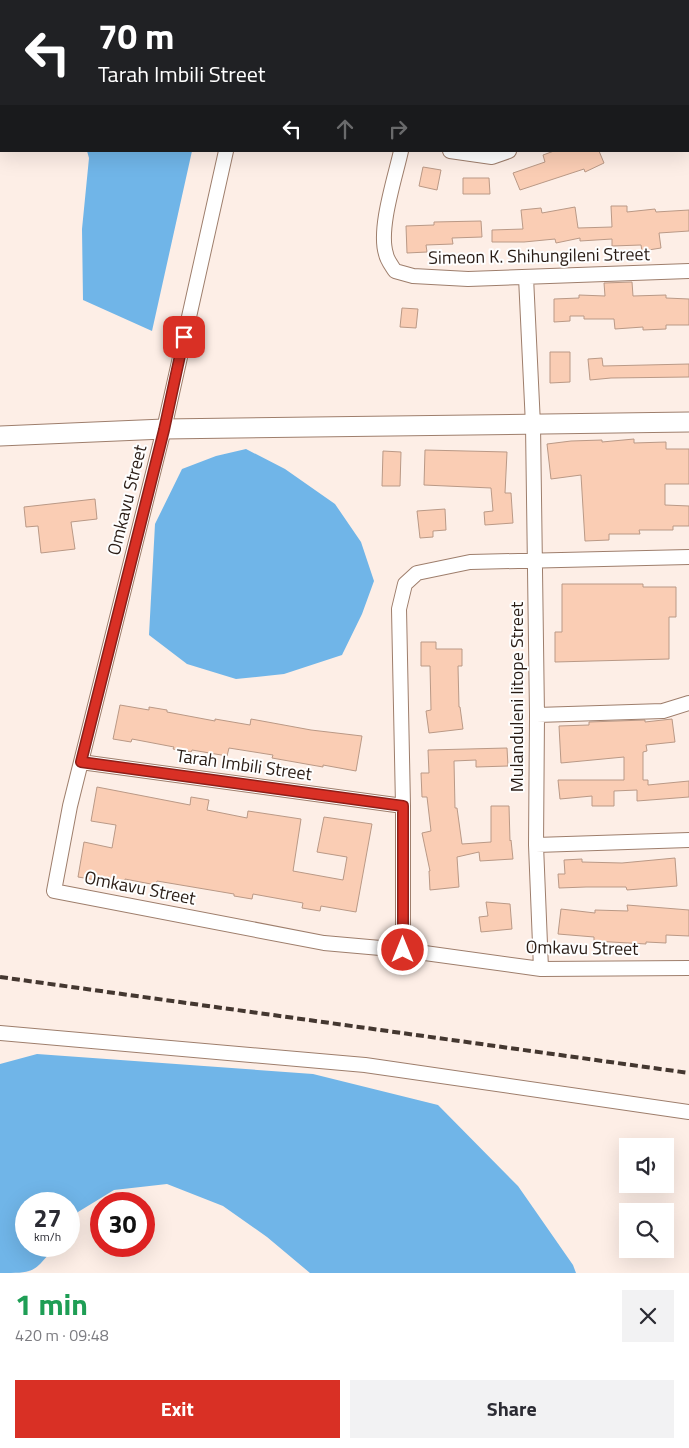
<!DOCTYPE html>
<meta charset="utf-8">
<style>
:root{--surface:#fff;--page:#f2f2f3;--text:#2b2b33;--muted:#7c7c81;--accent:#d93025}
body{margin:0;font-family:"Titillium Web",sans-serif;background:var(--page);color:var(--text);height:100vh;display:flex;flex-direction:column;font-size:19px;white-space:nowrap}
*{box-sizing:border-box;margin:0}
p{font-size:16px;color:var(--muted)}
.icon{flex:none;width:28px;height:28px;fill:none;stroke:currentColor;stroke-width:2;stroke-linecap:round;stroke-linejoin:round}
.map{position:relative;height:1273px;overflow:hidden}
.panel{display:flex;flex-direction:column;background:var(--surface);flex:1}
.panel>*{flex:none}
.top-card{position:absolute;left:0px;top:0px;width:690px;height:152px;box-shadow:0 5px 20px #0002;background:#202124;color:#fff;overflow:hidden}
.buttons{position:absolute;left:619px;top:1138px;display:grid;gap:10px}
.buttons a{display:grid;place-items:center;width:55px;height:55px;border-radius:0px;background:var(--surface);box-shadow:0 5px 20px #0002;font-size:25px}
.speed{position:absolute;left:15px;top:1192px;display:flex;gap:10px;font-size:25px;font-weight:700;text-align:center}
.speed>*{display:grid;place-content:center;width:65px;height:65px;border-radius:50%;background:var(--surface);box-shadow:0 5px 20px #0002;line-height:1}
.speed small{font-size:12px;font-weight:400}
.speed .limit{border:8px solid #d22;background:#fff;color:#111}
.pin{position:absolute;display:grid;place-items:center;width:42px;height:42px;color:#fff;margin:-21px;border-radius:10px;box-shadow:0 2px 8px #0006}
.me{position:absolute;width:55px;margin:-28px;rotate:0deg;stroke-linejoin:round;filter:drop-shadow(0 0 4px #0008)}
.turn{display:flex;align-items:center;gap:18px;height:105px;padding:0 15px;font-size:22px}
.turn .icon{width:65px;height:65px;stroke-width:2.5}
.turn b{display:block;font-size:35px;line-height:42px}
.lanes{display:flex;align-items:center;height:48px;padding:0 15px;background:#0003;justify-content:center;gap:25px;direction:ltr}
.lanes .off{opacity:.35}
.round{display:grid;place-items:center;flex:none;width:52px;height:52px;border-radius:0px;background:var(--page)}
.summary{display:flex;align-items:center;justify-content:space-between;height:85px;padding:0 15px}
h1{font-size:30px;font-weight:700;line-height:38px;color:#1e9e55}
.cta{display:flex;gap:10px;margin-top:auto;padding:10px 15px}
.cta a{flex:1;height:58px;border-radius:0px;background:var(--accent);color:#fff;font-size:20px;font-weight:700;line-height:58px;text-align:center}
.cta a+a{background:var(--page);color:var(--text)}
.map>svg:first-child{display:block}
</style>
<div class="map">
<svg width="689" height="1273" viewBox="0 0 689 1273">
<rect width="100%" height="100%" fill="#fdeee6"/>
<path fill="#70b5e8" d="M15 0H226L16 1Z
M87 151H192L152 331 83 300 82 229 89 158Z
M246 449 285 469 335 504 361 542 374 581 362 614 342 655 284 674 236 679 187 664 149 635 155 524 182 469 216 456Z
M37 1054 313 1074 438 1105 518 1186 573 1265 576 1273H310L267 1237 223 1206 167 1184 114 1190 78 1212 69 1227V1204H26V1246H55C34 1273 34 1273 0 1273V1064Z"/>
<path fill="#facdb4" stroke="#ba9986" d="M554 151H599L604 163 585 172 584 169 520 190 513 173 545 162 543 155Z
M423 167 441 170 437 190 419 186Z
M463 178H489L490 194H463Z
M611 206H627V212L655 209 656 212 689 210V231L659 233 661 248 642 251 641 245 612 246V239L580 241V238L556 243 555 239 524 242H492V230L523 229 521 210 541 208 542 213 575 207 578 228 612 227Z
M481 221 482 237 452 238 453 244 426 245 427 252 407 253 406 226 434 225V222Z
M632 282 633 296 666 295V298L689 299V325H666V329L643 330V327L615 329 614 319H584V316H570V321L554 322V299L579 298V295L605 296 604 283Z
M402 308 418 309 416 328 400 327Z
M550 352H570V382L550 383Z
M602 358 603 366 689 364V377L611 378 590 380 588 359Z
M634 439V443L666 442V449H689V484H665V505L689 506V526H673V530H639L640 534H609V540L585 541 581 475 551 479 547 444 571 441 602 440V442Z
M425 450 507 452 505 493H511L513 523 485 525 484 512 493 511 491 488 424 485Z
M383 451 401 452 400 486H382Z
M95 499 97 519 71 522 75 549 41 553 38 526 26 527 24 507Z
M445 509 446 530 433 531V537L420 538 417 511Z
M562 584H643V587H676V617H669V659L555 662V632H562Z
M421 642H436V649H462V666H458L459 707H460L463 729 429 733 426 711 431 710 430 666H421Z
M120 705 149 710V707L167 710V712L215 721V719L250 725 251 719 311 730 362 736 356 771 323 765V767L272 758 273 755 229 748 227 756 192 750 191 752 173 749 174 747 132 739 131 742 113 739Z
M672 719 675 742 646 745 647 751 643 752V780H648V785L689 781V797L637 801V790L614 791V806H592V796L560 799 558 780H624V757L561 763 559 726 589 725V722L645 720V722Z
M507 748 508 766 476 767V760L454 761 455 808H457L462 844 491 842V806H509L510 841 511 840 513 859 480 861 479 852 457 857 459 887 430 890 429 871H430L422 833 431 831 427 797H422L421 773H429L428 750Z
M97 787 190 805 191 797 209 800 207 810 247 818 248 811 301 819 293 871 343 880 347 857 317 852 324 817 372 824 356 912 321 906 320 911 302 908 303 903 253 894 252 899 234 896V894L157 881 156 885 125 879V882L97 877 96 880 78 877 84 842 112 848 116 825 91 821Z
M675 858 677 886 627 890 626 887H586L559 888 558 874H565L564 860 582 859V862L622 863Z
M486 902 510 904 512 929 481 932 479 917 488 916Z
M627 905 689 910V936L666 935V943L646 942V944L594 941V937L558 934 561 909 595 913V910L628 911Z"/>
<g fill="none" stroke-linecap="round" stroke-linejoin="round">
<g stroke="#9e7e6c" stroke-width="16">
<path id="street" d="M260 1V0
M434 1V0
M588 1V0
M226 151 164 429 70 806 54 891 324 943 403 950 541 969 689 968
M401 151C395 178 378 229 386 254 387 260 392 266 395 271L413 276 468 279 689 271
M450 151 492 157 509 151
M526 277 533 425 537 715 536 845 541 969
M537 715 663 711 689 703
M81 762 403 806
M536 845 689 840
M403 950V806L399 609 405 584 417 573 470 562 689 557
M0 1033 365 1065 689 1112"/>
</g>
<g stroke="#9e7e6c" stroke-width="21">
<path id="secondary" d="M0 436 164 429 689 422"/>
</g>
<use href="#street" stroke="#fff" stroke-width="14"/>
<use href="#secondary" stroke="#fff" stroke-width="19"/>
<path stroke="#443730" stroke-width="4" stroke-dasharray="8 4" stroke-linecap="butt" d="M0 977 689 1073"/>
</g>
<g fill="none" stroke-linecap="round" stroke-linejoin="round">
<g stroke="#8d1f18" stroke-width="12">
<path id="route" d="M184 337 164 430 81 762 403 806V950"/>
</g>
<use href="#route" stroke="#d93025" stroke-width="9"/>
</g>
<g text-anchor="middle" stroke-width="4" stroke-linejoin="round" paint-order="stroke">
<g font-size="18" fill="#291c15" stroke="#fefefe">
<text transform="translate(539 256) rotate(-1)" y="6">Simeon K. Shihungileni Street</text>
<text transform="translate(127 500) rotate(-76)" y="6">Omkavu Street</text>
<text transform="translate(517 697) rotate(-90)" y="6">Mulanduleni Iitope Street</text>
<text transform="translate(244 765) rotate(8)" y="6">Tarah Imbili Street</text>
<text transform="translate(140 888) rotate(11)" y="6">Omkavu Street</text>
<text transform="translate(582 948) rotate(1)" y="6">Omkavu Street</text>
</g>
</g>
</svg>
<div class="buttons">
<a><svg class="icon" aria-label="sound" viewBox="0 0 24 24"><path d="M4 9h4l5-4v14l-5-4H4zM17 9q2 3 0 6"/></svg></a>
<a><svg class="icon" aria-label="search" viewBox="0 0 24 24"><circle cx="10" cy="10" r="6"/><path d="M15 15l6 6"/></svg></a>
</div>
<div class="speed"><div>27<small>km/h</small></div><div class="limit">30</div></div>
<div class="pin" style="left:184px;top:337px;background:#d93025"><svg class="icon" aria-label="arrive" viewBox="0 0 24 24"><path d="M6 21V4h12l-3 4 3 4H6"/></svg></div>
<svg class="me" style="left:403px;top:950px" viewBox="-20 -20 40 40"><circle r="17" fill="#d93025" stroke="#fff" stroke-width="3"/><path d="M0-11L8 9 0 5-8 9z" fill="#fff"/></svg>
<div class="top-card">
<div class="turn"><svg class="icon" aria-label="left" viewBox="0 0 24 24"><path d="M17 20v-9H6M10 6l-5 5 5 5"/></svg><div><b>70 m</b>Tarah Imbili Street</div></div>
<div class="lanes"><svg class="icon" aria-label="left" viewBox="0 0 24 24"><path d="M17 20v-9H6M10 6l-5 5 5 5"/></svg><svg class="icon off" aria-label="ahead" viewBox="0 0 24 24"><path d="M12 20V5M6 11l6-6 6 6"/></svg><svg class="icon off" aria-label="right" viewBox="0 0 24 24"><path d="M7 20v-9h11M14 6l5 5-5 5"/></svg></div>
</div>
</div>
<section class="panel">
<div class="summary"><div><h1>1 min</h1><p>420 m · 09:48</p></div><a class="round"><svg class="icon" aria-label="close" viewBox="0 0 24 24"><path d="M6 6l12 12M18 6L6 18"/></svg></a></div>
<div class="cta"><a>Exit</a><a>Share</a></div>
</section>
